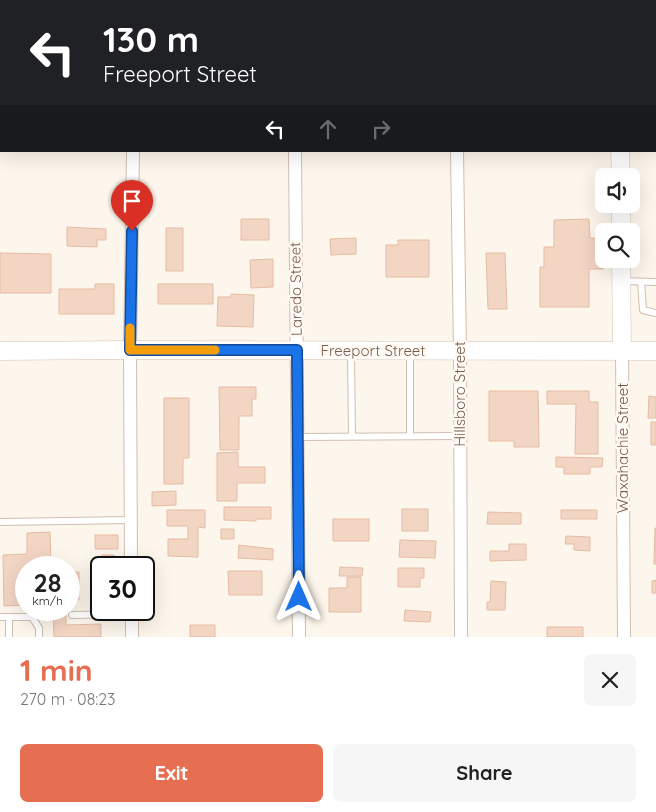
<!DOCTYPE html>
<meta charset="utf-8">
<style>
:root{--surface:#fff;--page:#f6f6f6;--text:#222;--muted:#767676;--accent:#e76f51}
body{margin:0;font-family:Quicksand,sans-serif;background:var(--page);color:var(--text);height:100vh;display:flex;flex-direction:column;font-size:19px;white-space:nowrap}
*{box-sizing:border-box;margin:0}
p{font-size:16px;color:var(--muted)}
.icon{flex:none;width:28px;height:28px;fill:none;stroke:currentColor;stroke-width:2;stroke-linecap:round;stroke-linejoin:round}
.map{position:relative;height:637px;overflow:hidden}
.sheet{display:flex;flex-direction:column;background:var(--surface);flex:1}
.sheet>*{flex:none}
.guide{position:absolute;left:0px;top:0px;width:656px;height:152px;box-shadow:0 5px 20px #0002;background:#202124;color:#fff;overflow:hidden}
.tools{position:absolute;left:595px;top:168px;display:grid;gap:10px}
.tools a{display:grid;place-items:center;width:45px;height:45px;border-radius:8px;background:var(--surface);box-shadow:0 5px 20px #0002;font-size:25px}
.speed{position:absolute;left:15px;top:556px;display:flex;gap:10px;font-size:25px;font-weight:700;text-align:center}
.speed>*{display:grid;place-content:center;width:65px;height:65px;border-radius:50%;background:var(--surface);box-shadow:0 5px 20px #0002;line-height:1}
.speed small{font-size:12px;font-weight:400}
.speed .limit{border:2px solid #111;border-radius:8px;background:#fff;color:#111}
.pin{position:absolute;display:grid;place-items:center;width:42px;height:42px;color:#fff;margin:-51px -21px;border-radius:50% 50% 50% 0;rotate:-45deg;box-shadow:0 0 5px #0007}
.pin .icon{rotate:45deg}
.me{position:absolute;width:55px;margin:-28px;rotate:0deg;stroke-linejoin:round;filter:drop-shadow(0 0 4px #0008)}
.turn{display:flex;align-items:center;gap:18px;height:105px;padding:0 20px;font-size:22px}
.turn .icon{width:65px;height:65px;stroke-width:2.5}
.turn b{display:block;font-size:35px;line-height:42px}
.lanes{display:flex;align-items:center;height:48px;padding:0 20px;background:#0003;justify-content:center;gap:25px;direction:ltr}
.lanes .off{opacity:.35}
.round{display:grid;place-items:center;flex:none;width:52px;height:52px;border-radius:8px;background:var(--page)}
.headline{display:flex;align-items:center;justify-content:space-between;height:85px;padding:0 20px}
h1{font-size:30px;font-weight:700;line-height:38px;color:var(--accent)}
.cta{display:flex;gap:10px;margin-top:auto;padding:10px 20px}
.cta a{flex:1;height:58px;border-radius:8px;background:var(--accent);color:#fff;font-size:20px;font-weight:700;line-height:58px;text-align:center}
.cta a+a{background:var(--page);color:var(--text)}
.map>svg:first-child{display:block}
</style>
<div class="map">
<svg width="656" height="637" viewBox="0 0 656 637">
<rect width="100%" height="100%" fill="#fdf6ec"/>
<path fill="#f3d5c3" stroke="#e6bba3" d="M241 219H269V240H241Z
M589 219 590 238H600V246L603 245V269H589V307H540V267H544V247H554V220Z
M67 227 106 229V240H97V247L67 246Z
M166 228H183V271H166Z
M356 238V254L331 255 330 239Z
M398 240H429V277H386V245H398Z
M0 253 51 254V293H0Z
M486 253H505L507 309H488Z
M273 259V287L251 288 250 260Z
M95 284H114V314H59V289H95Z
M158 284H213V304H158Z
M231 294 254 295 253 327 217 326 218 297H231Z
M219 387H256V399H252V416H239V450H220Z
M489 391H538L539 447H514V441H489Z
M547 391H589V402H598V454H575L576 404H547Z
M649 396 656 397V418H648Z
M164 398H189V458H183V484H164Z
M651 422H656V445H651Z
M238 452V467H265V483H237V501H217V453Z
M556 457 603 458 602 467H590V474H564V467H556Z
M176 491V505L152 506V492Z
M224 507H271V519H256V521L224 520Z
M402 509H428V531H402Z
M167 510H205V528L198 527V557L168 556V539H188V526H167Z
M561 510H597V519H561Z
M488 512 521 513V524H487Z
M333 519H369V541H333Z
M655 528H656V564H654Z
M221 529H234V539H221Z
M50 532 51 568H26V605L4 606 3 555 27 554V533Z
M95 535H118V549H95Z
M566 536 590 537V551L574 550V544H565Z
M400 540 436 541 435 558 399 557Z
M509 544H526V560L490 561V551H509Z
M239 545 273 549V560L238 558Z
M102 555H114V568H102Z
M340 567 363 568 362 576H339Z
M398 568H424V578H420V587H398Z
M228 571H262V595H229Z
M69 572H79V600H69Z
M347 577H361V612H329V588H347Z
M656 580V593H652V581Z
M491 581 506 582 505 610H487V602H490Z
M53 610H66V625L101 624V637H54Z
M405 610 431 612 430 622 404 621Z
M190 625H215V637H190Z
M547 627H583V637H547Z"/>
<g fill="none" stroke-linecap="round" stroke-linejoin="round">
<g stroke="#d1beb0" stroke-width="8">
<path id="lane" d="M622 281 656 282
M641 282 643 310 656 313
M410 352V436
M351 353 352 436
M297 437 460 436
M0 522 131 520
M72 615 132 614
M0 617H32L39 628V637
M9 617V637"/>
</g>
<g stroke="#d1beb0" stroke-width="14">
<path id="street" d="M294 0V1
M455 0V1
M135 1V0
M295 151 299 637
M457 151 460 351 461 637
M622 350 624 637
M131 568 130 350 133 151
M132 610V637"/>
</g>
<g stroke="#d6c0b0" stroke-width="19">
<path id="secondary" d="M619 0V1
M620 151 621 176
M621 204V231
M621 259 622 350
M0 351 130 350 656 351"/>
</g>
<use href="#lane" stroke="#fff" stroke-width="6"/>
<use href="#street" stroke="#fff" stroke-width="12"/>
<use href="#secondary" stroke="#fff" stroke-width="18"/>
</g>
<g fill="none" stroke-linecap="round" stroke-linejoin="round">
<g stroke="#114b97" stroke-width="12">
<path id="route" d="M132 231 130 350H297L299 597"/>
</g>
<use href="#route" stroke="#1a73e8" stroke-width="9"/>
<path stroke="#f59e0b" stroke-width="9" d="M130 328V350H215"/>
</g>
<g text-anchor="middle" stroke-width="5" stroke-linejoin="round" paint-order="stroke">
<g font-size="15" fill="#7a5c4d" stroke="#fffaf3">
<text transform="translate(296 289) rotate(-91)" y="5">Laredo Street</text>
<text x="373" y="356">Freeport Street</text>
<text transform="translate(460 394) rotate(-90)" y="5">Hillsboro Street</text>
<text transform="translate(623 448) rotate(-90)" y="5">Waxahachie Street</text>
</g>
</g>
</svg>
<div class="tools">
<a><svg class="icon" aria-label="sound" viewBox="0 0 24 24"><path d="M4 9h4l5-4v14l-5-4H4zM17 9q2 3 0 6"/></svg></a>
<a><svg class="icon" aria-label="search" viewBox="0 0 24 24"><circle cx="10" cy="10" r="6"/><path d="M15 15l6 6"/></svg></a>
</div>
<div class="speed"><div>28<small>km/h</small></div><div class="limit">30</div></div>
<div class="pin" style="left:132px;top:231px;background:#d93025"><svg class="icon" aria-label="arrive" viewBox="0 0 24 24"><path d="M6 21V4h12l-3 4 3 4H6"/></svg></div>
<svg class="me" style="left:299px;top:597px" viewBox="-20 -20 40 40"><path d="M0-17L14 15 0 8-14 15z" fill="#1a73e8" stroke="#fff" stroke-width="4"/></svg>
<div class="guide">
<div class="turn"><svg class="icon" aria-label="left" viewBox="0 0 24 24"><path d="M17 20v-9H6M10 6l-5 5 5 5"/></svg><div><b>130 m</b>Freeport Street</div></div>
<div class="lanes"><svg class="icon" aria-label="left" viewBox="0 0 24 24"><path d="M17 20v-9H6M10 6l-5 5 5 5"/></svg><svg class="icon off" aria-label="ahead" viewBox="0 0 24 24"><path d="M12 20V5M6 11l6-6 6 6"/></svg><svg class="icon off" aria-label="right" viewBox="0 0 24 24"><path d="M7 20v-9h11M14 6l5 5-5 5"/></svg></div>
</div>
</div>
<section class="sheet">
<div class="headline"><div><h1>1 min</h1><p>270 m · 08:23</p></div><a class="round"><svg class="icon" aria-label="close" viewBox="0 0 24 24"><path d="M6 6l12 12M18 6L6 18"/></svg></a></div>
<div class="cta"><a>Exit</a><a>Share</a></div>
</section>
